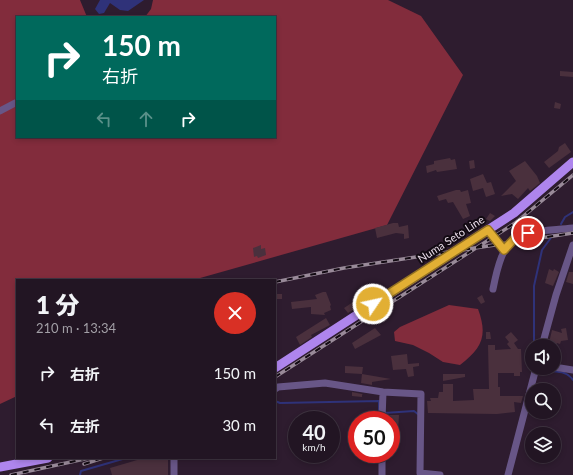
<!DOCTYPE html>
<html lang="ja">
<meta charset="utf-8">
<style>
:root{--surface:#221523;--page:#2e2230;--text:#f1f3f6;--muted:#a29fa6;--line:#3f3441}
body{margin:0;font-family:Lato,"Noto Sans JP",sans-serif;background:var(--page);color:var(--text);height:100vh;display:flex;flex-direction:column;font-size:15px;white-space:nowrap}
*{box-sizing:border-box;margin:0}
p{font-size:13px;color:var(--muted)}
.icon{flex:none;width:22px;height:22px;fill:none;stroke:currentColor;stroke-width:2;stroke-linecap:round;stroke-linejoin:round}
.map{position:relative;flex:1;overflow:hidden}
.details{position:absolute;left:16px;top:279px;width:260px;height:180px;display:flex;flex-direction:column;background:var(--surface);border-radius:0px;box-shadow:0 2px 6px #0003,0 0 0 1px var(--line)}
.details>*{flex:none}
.hud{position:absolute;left:16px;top:16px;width:260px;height:122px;border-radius:0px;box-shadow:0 2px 6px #0003,0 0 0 1px var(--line);background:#00695c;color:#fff;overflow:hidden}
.controls{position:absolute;left:525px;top:339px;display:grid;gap:8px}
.controls a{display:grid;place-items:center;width:36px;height:36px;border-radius:50%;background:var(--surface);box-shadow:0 2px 6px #0003,0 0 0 1px var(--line);font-size:20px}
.speed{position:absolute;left:288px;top:411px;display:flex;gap:8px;font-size:20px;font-weight:700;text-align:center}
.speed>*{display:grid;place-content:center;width:52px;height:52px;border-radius:50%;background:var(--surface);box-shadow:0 2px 6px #0003,0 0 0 1px var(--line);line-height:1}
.speed small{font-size:10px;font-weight:400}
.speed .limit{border:6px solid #d22;background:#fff;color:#111}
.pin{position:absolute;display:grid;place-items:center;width:34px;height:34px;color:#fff;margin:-17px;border:2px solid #fff;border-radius:50%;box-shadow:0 1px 4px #0007}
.me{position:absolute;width:44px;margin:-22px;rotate:56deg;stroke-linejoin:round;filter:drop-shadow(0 0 3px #0008)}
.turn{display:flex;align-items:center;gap:14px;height:84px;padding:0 20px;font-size:18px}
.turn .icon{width:52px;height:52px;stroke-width:2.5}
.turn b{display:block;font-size:28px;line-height:34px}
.lanes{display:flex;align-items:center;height:38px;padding:0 20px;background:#0003;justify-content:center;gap:20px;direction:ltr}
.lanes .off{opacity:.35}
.round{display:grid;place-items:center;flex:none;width:42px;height:42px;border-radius:21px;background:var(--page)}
.overview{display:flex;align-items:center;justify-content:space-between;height:68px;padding:0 20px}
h1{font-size:24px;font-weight:800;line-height:30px}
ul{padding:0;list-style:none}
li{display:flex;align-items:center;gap:12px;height:52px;padding:0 20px}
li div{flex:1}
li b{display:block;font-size:15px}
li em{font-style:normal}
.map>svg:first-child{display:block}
</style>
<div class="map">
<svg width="573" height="475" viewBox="0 0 573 475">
<rect width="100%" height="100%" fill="#2e1c2f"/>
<path fill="#822c3c" d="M0 0H80L87 17H17V137H275V17H145L151 9 153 0H388L421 16 463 75 387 225 193 280H17V396L0 404Z
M449 305 478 309C488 336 482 348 460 365L443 362 429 353 413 345 395 341 394 332 400 327Z"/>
<path fill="#2f3279" d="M100 0H144L128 11 120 10 110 3 104 13 99 14 95 9Z"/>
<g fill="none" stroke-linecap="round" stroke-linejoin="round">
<path stroke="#2f3279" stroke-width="2" d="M561 224 565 217 573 212
M534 346V286L542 250 553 235
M548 371C558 372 567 371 573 380
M275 401 280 403 379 401V413
M384 413 414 411 419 415
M80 475 81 471 126 458"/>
</g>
<path fill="#4a303d" d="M560 71 573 72V77L560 76Z
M555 102 561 104 560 109 554 108Z
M565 143 571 152 549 168 544 162 558 151 559 147Z
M450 158 451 160 455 159 457 169 437 172 436 170 427 173 426 166 434 164V161Z
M474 160 475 168 470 169 469 161Z
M525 161 537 176 540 183 530 191 528 188 518 199 512 194 501 196 516 181 509 171Z
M483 174 487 183 491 182 495 194 486 197 483 188 473 191 470 179Z
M456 190H460L461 192 468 190 471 203 466 204 470 216 463 219 453 202 448 203 446 199 439 201 437 196Z
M490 213 495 216 490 221 486 219Z
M393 223H398L399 227 408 225 409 238 404 239V234L396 233 377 238 375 228Z
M261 245V249L265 248 266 255 258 258 257 256 254 257 253 248Z
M549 269 553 271 554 269 559 272 553 286 545 283Z
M569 272H573V284L566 282Z
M323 292H326L331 305 330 306 331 310 324 313 325 315 311 314V307L292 309 291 302 317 299 315 295Z
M275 294H282V299H275Z
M482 295 485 302 481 304 477 298Z
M362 296 367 301 348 313 344 308Z
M326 318 330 325 311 335 312 337 300 345 296 337Z
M375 328 381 335 355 349 352 343Z
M566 328 568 340 561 341 560 344 557 343 556 345 549 343 552 330 562 333 561 329Z
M486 332H490L491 339H486Z
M511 332 518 340 514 343 518 349H521L522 372H520V376H514V373H498V387H500V396H523L521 403 514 402 515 412 497 414 428 413 427 401H431L430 398H438L439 392H443V384H453V401L474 400 473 389H489L488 345H495V350L511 349 507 344 509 342 505 337Z
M407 354 408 364 419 363V366L413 367 414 376 408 377 406 369 393 370 391 356Z
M345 366 363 367 362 374 391 379 372 382V385L361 383 362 374 345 373Z
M443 374H465V377L443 381Z
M352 392 367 395 362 394V397L352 396Z
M388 415H399L398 431H391V420H388Z
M144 458H160L161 460 168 458V475H112L110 468Z"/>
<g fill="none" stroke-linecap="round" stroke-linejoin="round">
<path stroke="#685687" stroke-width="7" d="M0 111 17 102
M488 229 504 250
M493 289C505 228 516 234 573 228
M542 346 556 295 573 245
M554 367 573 370
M275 389 278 387 325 383 383 392 421 394 420 473 440 475
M382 420 383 392
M382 454V475
M174 458V475
M508 475 536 368"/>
<path stroke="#ae85ed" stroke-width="9" d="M275 368 514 213 573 162
M0 467 48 458"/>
<g stroke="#998a99" stroke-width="3.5">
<path id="rail" d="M275 282 344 268 573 233
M275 377 515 223 573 175
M84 464 103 458
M11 475 89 458"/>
</g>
<use href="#rail" stroke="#120a12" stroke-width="2" stroke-dasharray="6" stroke-linecap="butt"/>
</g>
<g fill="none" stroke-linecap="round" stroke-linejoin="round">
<g stroke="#937222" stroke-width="10">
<path id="route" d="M373 304 488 230 504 250 517 236 528 233"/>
</g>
<use href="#route" stroke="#e2af34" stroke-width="7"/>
</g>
<g text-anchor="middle" stroke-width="4" stroke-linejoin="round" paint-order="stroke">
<g font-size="11" fill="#e9dce9" stroke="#120a12">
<text transform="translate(451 239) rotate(-33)" y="4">Numa Seto Line</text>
</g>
</g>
</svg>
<div class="controls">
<a><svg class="icon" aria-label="sound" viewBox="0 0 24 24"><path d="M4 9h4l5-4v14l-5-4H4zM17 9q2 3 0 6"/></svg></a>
<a><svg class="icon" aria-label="search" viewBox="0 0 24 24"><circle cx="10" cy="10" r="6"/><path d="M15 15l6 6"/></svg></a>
<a><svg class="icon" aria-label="layers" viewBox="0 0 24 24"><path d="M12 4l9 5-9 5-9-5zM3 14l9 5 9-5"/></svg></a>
</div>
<div class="speed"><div>40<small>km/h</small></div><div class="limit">50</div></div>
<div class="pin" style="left:528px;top:233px;background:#d93025"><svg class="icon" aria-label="arrive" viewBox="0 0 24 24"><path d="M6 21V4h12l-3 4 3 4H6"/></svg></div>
<svg class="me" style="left:373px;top:304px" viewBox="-20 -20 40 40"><circle r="17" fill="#e2af34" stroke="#fff" stroke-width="3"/><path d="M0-11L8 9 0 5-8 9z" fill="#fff"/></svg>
<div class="hud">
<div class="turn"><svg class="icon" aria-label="right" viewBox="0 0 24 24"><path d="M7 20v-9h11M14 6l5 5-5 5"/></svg><div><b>150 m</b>右折</div></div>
<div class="lanes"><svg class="icon off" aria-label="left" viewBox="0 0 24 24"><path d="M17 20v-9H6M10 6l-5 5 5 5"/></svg><svg class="icon off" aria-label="ahead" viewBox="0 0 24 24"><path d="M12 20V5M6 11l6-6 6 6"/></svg><svg class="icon" aria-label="right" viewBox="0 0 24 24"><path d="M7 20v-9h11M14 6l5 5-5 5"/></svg></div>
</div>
<section class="details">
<div class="overview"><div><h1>1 分</h1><p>210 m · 13:34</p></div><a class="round" style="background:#d93025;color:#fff"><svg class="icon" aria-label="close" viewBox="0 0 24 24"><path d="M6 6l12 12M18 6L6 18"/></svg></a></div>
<ul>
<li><svg class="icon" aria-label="right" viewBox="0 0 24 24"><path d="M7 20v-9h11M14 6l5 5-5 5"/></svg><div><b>右折</b></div><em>150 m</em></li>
<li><svg class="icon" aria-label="left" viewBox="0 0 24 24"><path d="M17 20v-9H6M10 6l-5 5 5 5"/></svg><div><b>左折</b></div><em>30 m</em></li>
</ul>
</section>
</div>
